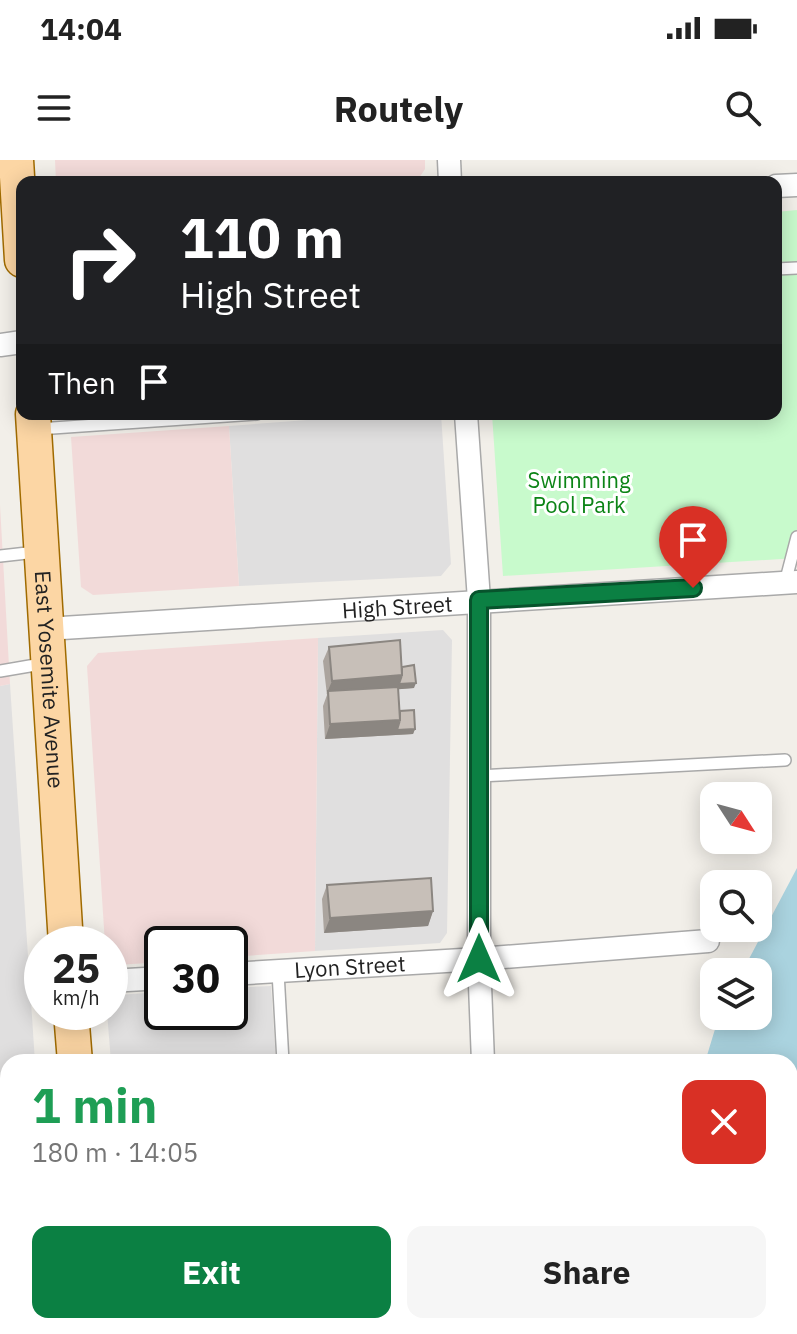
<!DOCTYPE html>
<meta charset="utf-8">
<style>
:root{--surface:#fff;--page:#f6f6f6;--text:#222;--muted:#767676;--accent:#0b8043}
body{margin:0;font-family:"IBM Plex Sans",sans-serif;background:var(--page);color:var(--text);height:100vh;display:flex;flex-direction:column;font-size:30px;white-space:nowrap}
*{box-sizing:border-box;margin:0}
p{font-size:26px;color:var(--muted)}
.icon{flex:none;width:44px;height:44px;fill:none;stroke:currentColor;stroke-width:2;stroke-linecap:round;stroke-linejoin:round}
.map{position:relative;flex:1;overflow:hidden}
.sheet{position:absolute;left:0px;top:894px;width:798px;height:280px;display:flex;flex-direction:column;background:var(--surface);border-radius:24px 24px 0 0;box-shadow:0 4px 20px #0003}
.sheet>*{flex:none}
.banner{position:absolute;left:16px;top:16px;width:766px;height:244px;border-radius:16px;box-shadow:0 4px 20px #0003;background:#202124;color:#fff;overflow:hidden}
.needle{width:52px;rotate:126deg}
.controls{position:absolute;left:700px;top:622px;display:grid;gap:16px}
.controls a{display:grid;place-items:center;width:72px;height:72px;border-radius:16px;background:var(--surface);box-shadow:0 4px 20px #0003;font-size:40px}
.speed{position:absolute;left:24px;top:766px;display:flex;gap:16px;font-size:40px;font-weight:700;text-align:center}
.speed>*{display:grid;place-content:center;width:104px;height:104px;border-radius:50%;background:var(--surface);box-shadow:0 4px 20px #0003;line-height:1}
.speed small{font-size:20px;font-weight:400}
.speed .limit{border:4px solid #111;border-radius:12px;background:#fff;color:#111}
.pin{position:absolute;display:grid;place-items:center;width:68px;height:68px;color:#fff;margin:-82px -34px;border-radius:50% 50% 50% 0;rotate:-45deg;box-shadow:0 0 8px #0007}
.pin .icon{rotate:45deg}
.me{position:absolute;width:88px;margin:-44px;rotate:0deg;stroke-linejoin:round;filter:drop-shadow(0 0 6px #0008)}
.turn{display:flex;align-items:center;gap:28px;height:168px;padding:0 32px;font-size:36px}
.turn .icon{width:104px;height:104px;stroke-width:2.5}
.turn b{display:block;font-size:56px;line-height:68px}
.then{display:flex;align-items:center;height:76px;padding:0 32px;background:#0003;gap:16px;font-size:30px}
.round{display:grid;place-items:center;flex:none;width:84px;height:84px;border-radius:16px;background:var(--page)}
.headline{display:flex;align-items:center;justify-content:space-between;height:136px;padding:0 32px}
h1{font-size:48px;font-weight:700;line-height:60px;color:#1e9e55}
.primary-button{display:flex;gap:16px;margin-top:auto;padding:16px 32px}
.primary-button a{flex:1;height:92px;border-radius:16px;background:var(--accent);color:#fff;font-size:32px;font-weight:700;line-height:92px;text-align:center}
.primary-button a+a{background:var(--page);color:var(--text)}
.status{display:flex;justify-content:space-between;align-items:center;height:56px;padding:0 40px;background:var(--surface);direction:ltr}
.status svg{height:22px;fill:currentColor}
header{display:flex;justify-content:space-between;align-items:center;height:104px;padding:0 32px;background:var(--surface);font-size:36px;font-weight:700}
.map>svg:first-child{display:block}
</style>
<div class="status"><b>14:04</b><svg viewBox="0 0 49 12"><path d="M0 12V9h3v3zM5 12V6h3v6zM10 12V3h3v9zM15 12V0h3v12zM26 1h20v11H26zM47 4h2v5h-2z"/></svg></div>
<header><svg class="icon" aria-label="menu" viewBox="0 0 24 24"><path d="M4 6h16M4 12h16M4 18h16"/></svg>Routely<svg class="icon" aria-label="search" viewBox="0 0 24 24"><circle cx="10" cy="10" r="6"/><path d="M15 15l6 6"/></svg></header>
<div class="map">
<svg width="797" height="1174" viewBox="0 0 797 1174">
<rect width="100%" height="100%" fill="#f2efe9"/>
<path fill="#e0dfdf" d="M387 254H441L451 404 441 416 239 426 229 266Z
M443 470 452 480 447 773 440 783 315 791 318 478Z
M10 524 35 902H8V982L0 984V526Z
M271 826 276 902H111L107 852H110V843L117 835 162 832V852H230V828Z
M8 1002V1166H70L72 1174H0V1003Z
M138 1166H300L302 1174H140Z"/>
<path fill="#f2dad9" d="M55 0H425V9L419 18 347 22H56Z
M229 266 239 426 93 435 81 427 71 277Z
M0 345 10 524 0 526Z
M318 478 315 791 230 797V784H162V802L118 805 110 799V784H105L87 506 98 493Z"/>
<path fill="#c8facc" d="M797 50V398L503 416 492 254H776V52Z"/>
<path fill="#aad3df" d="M797 708V1174H698L694 1166H790V902H705L719 856H758V812H742Z"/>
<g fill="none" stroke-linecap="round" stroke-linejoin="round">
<g stroke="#a9a9a9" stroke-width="14">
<path id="lane" d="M776 109 797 108
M38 269 257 254
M0 396 36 392
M785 423 797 377
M0 511 47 503
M479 616 785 600
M278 812 283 902
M0 995 8 994
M309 1166 310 1174"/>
</g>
<g stroke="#a9a9a9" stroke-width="25">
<g id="street">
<path d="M449 0 450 22"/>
<path d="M776 26 797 25"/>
<path d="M0 185 22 182"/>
<path d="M466 254 479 440V799L483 902"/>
<path id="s1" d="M46 469 797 422"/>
<path id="s2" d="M230 814 479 799 708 781"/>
<path d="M110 821 162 818"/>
<path d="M493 1166 494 1174"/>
</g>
</g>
<g stroke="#a06b00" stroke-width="37">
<g id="primary">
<path d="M16 0 22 100"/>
<path id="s3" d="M33 254 66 784"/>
<path d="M71 852 75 902"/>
<path d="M105 1166 106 1174"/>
</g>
</g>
<use href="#lane" stroke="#fff" stroke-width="11"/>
<use href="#street" stroke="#fff" stroke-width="22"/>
<use href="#primary" stroke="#fcd6a4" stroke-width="34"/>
</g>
<path fill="#aba49e" d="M329 487 402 507 414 528 398 529 400 551 415 569 413 574 325 579 323 546 327 535 323 501Z
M327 725 433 751 428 766 324 773 322 739Z"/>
<path fill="#8b8681" d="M402 515 416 523 414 528 329 535 328 531 326 535 332 521Z
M400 560 415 569 413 574 325 579 330 564Z
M433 751 428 766 324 773 330 758Z"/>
<path fill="#c7bfb8" stroke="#8b8681" stroke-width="2" d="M400 480 402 515 332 521 329 487Z
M414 505 416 523 399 524 402 515V507Z
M398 527 400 560 330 564 328 531Z
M414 550 415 569 397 570 400 560V551Z
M431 718 433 751 330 758 327 725Z"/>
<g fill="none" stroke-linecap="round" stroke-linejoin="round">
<g stroke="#07532c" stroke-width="20">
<path id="route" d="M479 799V440L693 428"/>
</g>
<use href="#route" stroke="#0b8043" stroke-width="14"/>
</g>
<g text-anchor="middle" stroke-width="6" stroke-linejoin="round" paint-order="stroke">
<g font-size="22" fill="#0c8416" stroke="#fff">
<text x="579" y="328">Swimming<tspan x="579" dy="25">Pool Park</tspan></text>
</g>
<g font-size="22" fill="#222" stroke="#fff">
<text dy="8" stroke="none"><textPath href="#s1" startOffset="352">High Street</textPath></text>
<text dy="8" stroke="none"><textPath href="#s3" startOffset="266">East Yosemite Avenue</textPath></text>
<text dy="8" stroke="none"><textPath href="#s2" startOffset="120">Lyon Street</textPath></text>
</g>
</g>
</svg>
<div class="controls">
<a><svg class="needle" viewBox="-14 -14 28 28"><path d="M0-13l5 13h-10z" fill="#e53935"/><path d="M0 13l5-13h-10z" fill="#767676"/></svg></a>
<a><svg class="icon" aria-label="search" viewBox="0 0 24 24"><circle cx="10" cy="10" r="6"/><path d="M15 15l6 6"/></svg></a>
<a><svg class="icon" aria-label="layers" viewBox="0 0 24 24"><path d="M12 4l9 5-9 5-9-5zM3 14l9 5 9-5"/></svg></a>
</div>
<div class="speed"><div>25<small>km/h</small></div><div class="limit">30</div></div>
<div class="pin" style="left:693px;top:428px;background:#d93025"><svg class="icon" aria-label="arrive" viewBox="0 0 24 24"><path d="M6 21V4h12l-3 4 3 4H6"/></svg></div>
<svg class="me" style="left:479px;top:799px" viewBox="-20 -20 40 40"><path d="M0-17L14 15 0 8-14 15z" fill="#0b8043" stroke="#fff" stroke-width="4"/></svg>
<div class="banner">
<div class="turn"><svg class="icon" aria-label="right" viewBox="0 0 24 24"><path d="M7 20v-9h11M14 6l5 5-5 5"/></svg><div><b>110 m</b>High Street</div></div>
<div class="then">Then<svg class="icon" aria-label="arrive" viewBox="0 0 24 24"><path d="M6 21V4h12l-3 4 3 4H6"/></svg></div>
</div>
<section class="sheet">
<div class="headline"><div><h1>1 min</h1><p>180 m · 14:05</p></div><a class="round" style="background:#d93025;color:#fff"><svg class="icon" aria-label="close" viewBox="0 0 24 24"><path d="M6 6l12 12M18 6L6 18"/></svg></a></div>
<div class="primary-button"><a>Exit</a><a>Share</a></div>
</section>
</div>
